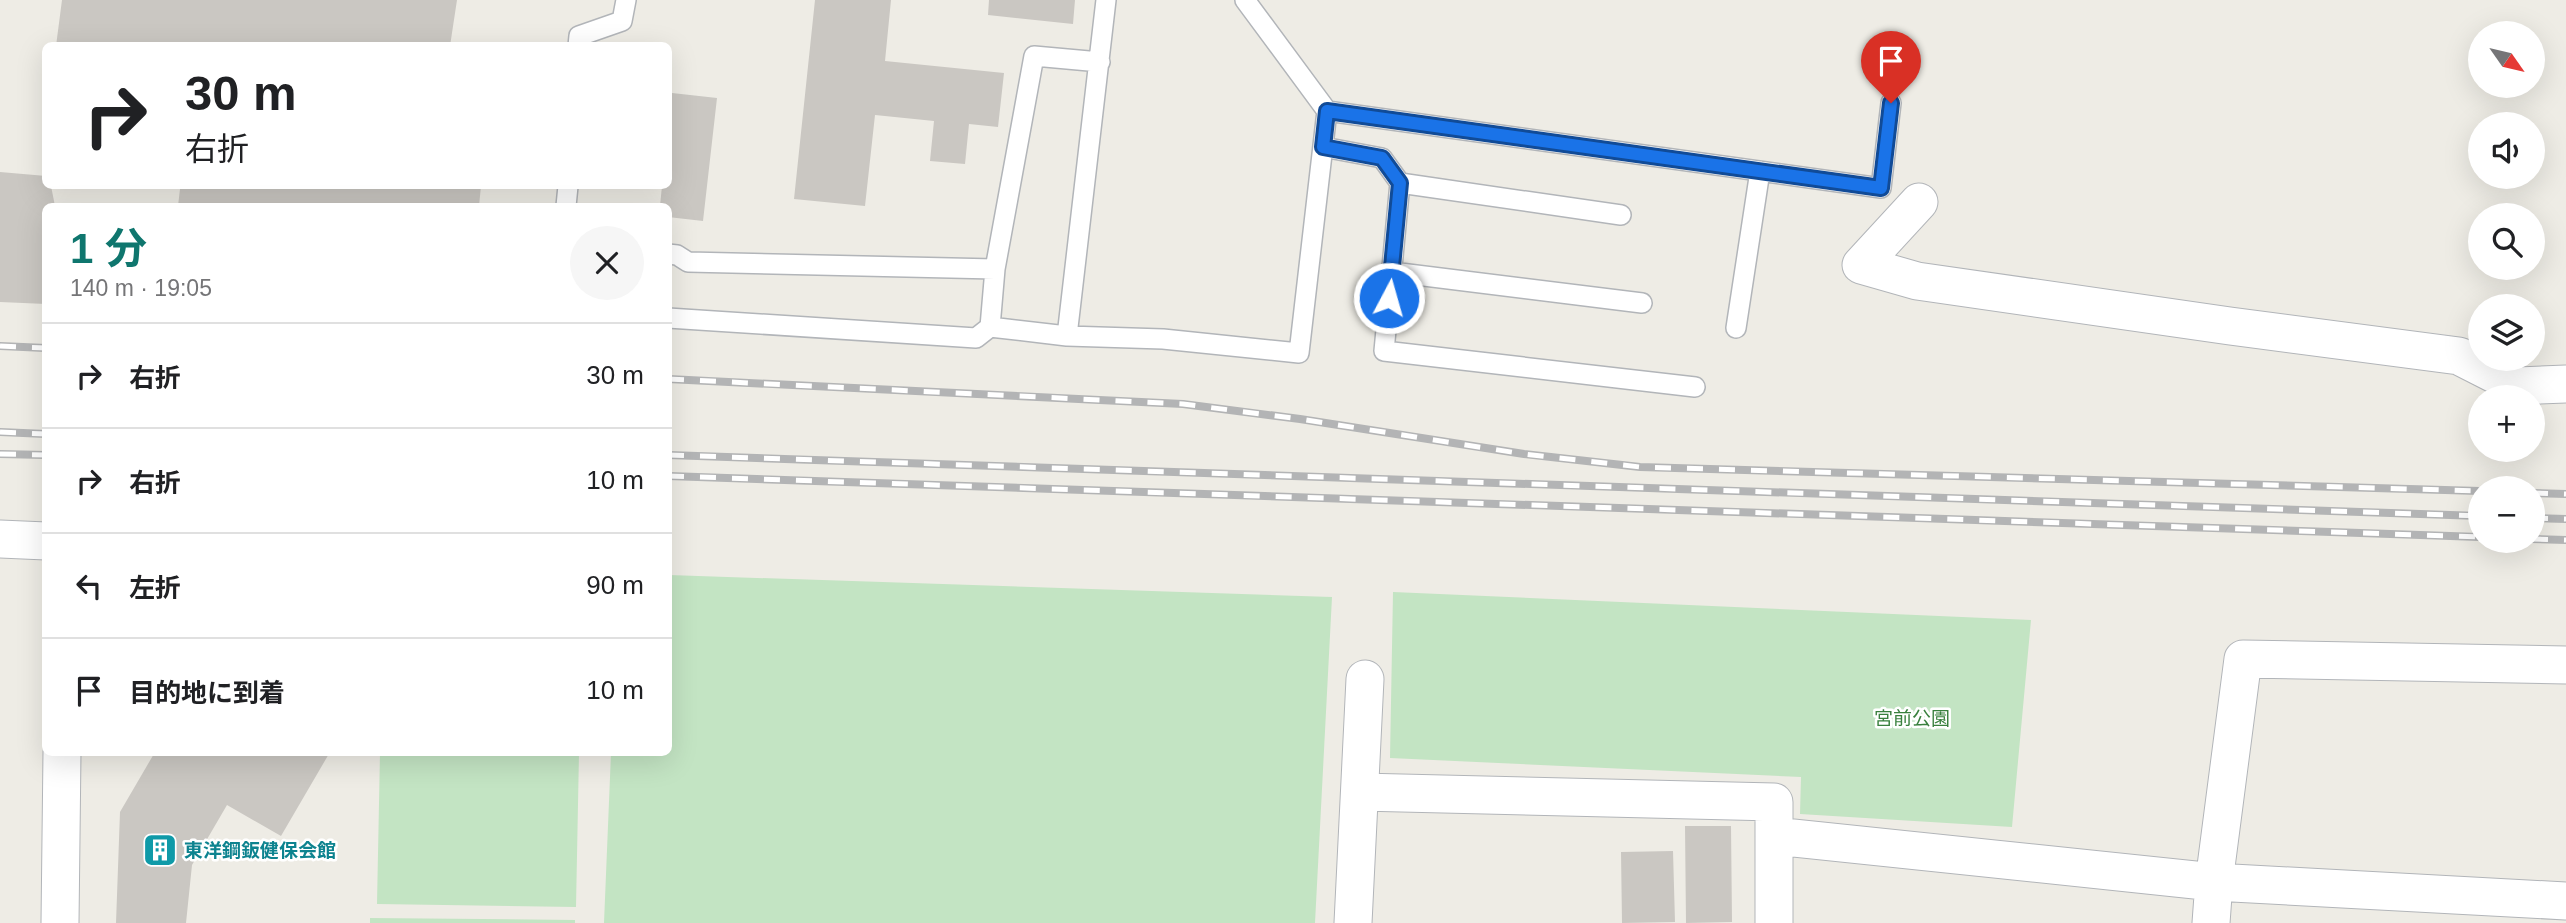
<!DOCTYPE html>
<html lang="ja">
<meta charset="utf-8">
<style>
:root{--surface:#fff;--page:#f6f6f6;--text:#202124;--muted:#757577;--line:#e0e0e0;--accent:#0f766e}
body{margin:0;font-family:Arial,"Noto Sans JP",sans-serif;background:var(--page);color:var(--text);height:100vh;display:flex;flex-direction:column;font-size:26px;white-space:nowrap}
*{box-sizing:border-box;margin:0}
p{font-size:23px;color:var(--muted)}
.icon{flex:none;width:38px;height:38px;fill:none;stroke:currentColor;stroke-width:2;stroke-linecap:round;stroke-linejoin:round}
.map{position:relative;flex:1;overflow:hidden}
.details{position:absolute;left:42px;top:203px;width:630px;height:553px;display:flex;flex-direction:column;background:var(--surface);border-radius:10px;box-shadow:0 7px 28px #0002}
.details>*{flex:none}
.top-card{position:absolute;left:42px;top:42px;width:630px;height:147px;border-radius:10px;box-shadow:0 7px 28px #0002;background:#fff;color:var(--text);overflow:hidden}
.needle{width:46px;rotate:124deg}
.controls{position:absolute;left:2468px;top:21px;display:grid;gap:14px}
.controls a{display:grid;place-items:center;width:77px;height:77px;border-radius:50%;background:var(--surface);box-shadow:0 7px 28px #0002;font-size:35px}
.pin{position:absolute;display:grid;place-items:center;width:60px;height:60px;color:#fff;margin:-72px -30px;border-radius:50% 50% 50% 0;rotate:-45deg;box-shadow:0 0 7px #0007}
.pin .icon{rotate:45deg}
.me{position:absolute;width:77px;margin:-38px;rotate:6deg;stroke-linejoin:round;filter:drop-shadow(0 0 5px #0008)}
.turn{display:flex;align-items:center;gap:24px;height:147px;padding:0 28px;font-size:32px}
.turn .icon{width:91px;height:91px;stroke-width:2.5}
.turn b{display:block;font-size:49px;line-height:60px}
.round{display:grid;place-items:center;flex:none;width:74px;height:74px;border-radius:37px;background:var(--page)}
.head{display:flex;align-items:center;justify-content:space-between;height:119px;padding:0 28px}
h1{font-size:42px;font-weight:700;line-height:52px;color:var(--accent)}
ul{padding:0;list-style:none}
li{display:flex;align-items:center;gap:21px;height:105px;padding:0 28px;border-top:2px solid var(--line)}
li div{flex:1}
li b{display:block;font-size:26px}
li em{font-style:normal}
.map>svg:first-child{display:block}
</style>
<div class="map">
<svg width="2566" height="923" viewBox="0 0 2566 923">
<rect width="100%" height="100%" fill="#eeece5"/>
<path fill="#c3e4c3" d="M669 575 1332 597 1315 923H604L611 753 668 752Z
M1393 592 2031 620 2012 827 1800 814 1801 777 1390 758Z
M380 753H579L576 907 377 904Z
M370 918 575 920V923H370Z"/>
<path fill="#cac7c2" d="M62 0H457L450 46H56Z
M815 0H891L885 61 1004 73 998 127 969 124 965 164 930 161 934 121 875 115 865 206 794 199Z
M989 0H1075L1073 24 988 15Z
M672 93 717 98 703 221 668 217V206H660L662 186H668V126Z
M0 172 46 176V186H51L55 206H46V304L0 302Z
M165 186H481L479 206H178L180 189Z
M155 752H330L281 836 227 805 192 865 186 923H116L120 812Z
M1685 826H1731L1732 922 1686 923Z
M1673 851 1675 922 1622 923 1621 852Z"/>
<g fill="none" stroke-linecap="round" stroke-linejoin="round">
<g stroke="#b2b5b9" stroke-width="22">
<path id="service" d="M578 46 579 36 622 21 626 0
M1327 111 1881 188 1891 103
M1323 147 1382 158 1400 183 1384 351 1695 387
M1400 183 1621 215
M566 206 568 186
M668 254 677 255 688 262 995 269
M1392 272 1642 303
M668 318 976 338 990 327 1067 336 1106 0
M990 327 995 269 1034 56 1100 62
M1736 328 1760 171
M1067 336 1163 339 1299 353 1327 111 1245 0"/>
</g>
<g stroke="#b2b5b9" stroke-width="39">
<path id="minor" d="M1919 202 1861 265 1917 281 2230 326 2459 356 2518 386 2566 384
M0 539 46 541
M1360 792 1774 802V923
M1774 836 2214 882 2566 901
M60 923 62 752
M1353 923 1365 679
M2211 923 2214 882 2243 659 2566 665"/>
</g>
<use href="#service" stroke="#fff" stroke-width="19"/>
<use href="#minor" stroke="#fff" stroke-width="37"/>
<g stroke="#b3b4b5" stroke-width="8">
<path id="rail" d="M0 346 46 348
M668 379 1183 404 1300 419 1524 454 1640 467 2480 491
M0 432 46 434
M0 454 46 455
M668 455 2480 516
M668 476 2480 537
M2532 493 2566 494
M2532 518 2566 519
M2532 539 2566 540"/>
</g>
<use href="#rail" stroke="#fff" stroke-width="5" stroke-dasharray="16" stroke-linecap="butt"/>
</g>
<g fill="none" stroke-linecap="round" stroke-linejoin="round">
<g stroke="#114b97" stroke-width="18">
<path id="route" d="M1389 298 1400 183 1382 158 1323 147 1327 111 1881 188 1891 103"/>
</g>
<use href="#route" stroke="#1a73e8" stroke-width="12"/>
</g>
<defs>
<g id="building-square" transform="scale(1.75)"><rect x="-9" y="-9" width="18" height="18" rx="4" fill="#0f9aa8" stroke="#fff"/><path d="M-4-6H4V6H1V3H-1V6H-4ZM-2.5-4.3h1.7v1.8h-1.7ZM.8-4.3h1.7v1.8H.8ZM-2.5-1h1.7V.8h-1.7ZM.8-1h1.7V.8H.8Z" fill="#fff"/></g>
</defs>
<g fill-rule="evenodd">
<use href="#building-square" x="160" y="850"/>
</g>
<g text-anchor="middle" stroke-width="5" stroke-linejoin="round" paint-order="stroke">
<g font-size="19" fill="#39803e" stroke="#fff">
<text x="1912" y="725">宮前公園</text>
</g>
<g font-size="19" font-weight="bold" fill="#0d838f" stroke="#fff" text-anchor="start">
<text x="184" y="857">東洋鋼鈑健保会館</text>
</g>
</g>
</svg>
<div class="controls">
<a><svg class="needle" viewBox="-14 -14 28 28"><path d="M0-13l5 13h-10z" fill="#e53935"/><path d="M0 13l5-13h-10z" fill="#757577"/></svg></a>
<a><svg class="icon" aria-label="sound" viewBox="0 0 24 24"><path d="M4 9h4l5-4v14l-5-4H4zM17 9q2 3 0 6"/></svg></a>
<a><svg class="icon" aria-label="search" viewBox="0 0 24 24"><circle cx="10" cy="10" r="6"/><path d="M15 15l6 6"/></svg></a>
<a><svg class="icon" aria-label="layers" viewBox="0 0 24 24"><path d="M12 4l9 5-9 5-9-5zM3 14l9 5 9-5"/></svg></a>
<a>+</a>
<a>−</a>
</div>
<div class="pin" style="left:1891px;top:103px;background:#d93025"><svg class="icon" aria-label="arrive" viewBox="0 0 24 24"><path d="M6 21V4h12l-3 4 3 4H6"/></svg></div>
<svg class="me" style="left:1389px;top:298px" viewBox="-20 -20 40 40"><circle r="17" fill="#1a73e8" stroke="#fff" stroke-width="3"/><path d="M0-11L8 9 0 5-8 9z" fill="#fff"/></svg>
<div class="top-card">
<div class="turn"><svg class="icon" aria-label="right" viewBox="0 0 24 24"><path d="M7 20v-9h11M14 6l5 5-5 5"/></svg><div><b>30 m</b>右折</div></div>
</div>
<section class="details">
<div class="head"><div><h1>1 分</h1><p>140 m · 19:05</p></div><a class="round"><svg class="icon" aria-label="close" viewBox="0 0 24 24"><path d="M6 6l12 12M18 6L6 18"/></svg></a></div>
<ul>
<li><svg class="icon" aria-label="right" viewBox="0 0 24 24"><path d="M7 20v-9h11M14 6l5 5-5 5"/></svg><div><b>右折</b></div><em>30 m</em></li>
<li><svg class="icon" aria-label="right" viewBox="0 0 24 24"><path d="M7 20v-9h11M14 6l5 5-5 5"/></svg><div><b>右折</b></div><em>10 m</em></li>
<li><svg class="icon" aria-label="left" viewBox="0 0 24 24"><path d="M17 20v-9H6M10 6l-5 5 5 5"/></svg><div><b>左折</b></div><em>90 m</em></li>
<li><svg class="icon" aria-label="arrive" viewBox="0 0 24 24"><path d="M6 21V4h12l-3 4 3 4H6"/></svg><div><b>目的地に到着</b></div><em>10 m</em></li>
</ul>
</section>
</div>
